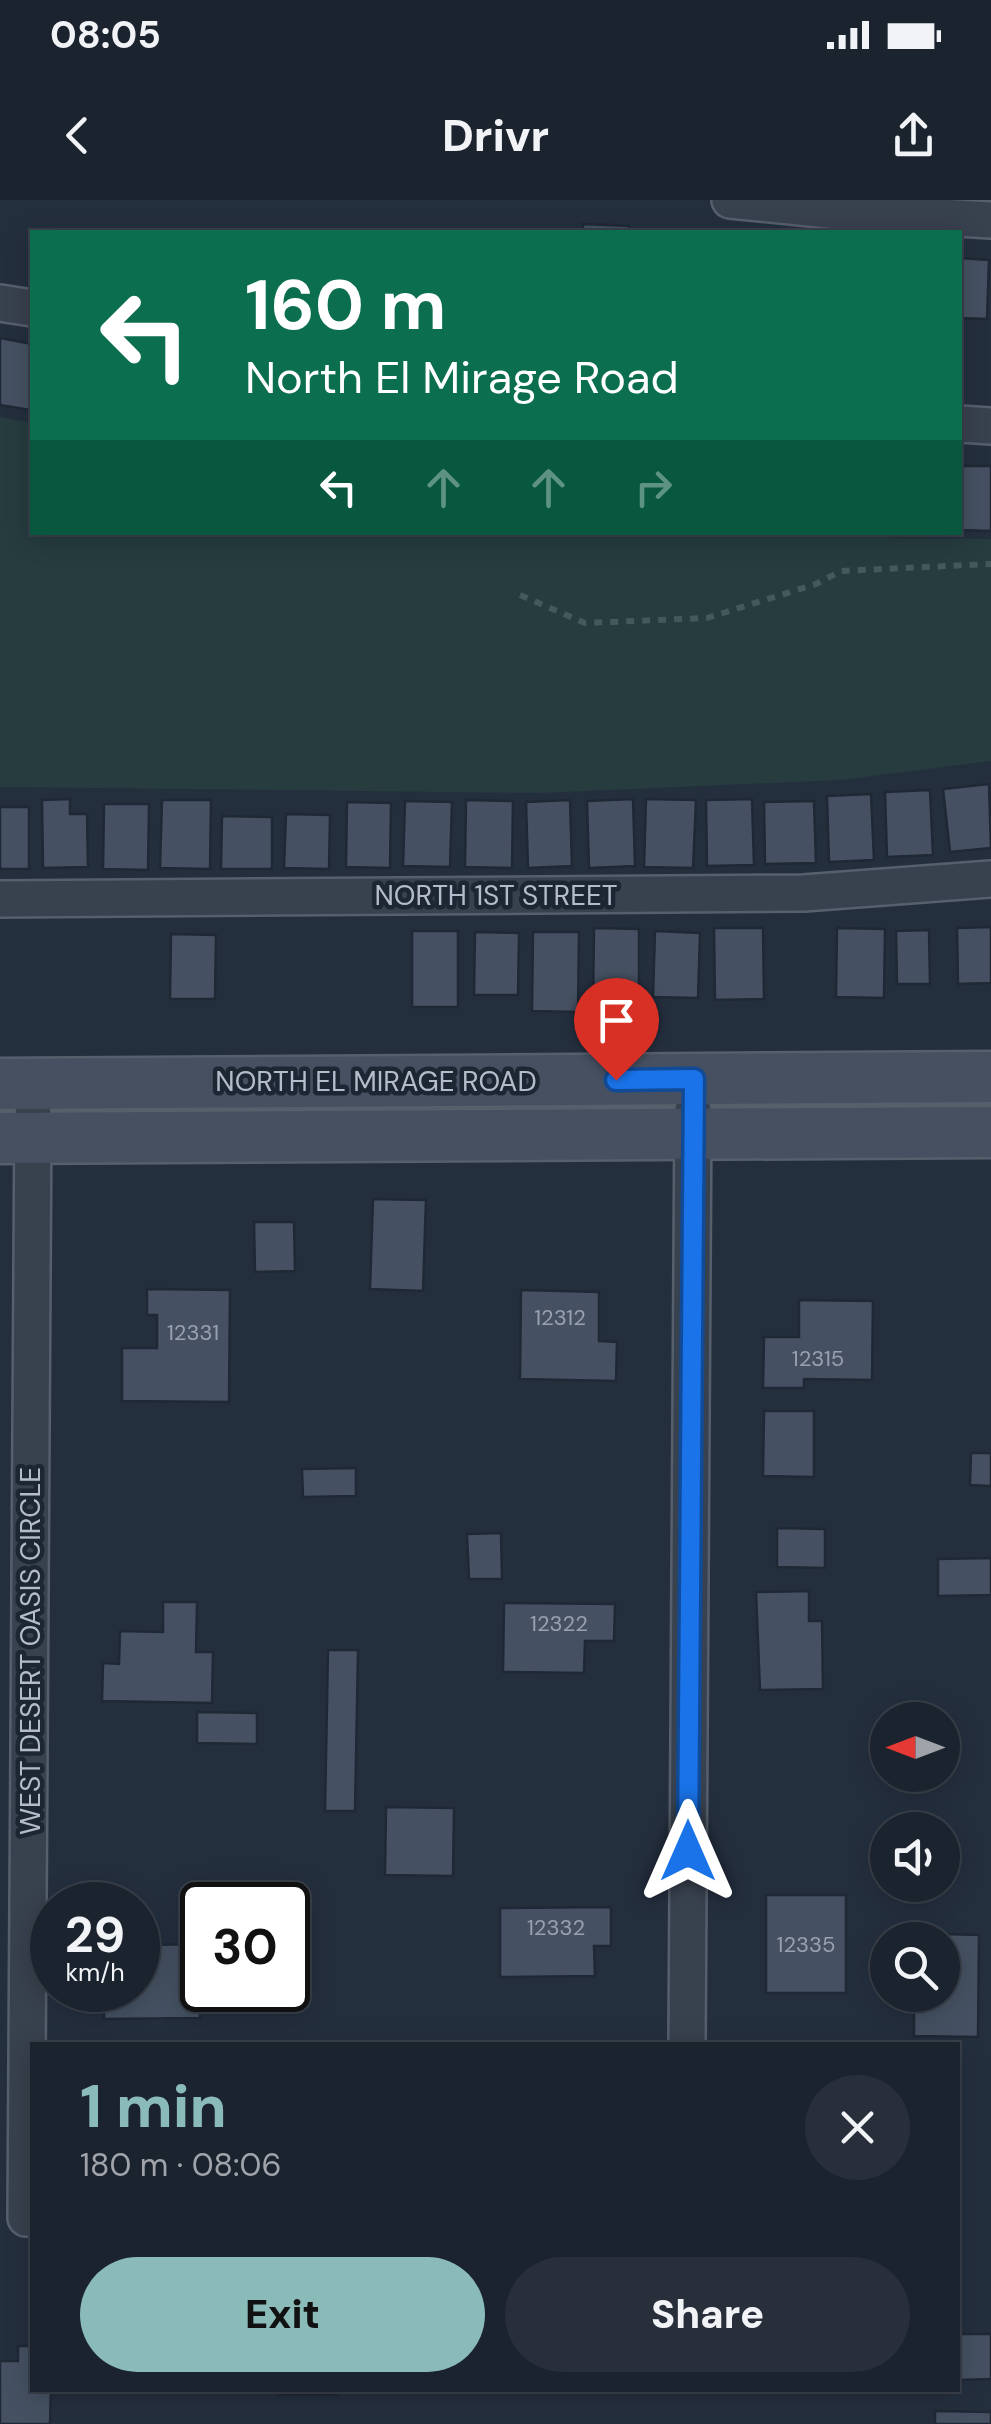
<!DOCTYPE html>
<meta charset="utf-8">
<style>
:root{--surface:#1b232e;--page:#282f3a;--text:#f1f3f6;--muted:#a0a4aa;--line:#39404a;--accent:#8bbbb9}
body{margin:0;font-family:"DM Sans",sans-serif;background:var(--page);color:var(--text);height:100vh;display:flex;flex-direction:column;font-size:38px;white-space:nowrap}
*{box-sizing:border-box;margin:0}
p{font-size:32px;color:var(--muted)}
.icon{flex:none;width:55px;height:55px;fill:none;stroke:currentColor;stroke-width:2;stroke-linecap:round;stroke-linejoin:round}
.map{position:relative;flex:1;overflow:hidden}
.panel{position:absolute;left:30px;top:1842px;width:930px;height:350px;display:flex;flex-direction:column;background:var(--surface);border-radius:0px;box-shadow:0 5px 25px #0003,0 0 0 2px var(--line)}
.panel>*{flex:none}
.guide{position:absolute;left:30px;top:30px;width:932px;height:305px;border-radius:0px;box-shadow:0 5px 25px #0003,0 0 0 2px var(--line);background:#0b6e4f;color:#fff;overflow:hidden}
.needle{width:65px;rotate:270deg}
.controls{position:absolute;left:870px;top:1502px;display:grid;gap:20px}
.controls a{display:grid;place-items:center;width:90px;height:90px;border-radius:50%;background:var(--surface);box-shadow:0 5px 25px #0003,0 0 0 2px var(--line);font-size:50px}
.speed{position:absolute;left:30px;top:1682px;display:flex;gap:20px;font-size:50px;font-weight:700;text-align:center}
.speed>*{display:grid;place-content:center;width:130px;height:130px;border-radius:50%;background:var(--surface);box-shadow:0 5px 25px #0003,0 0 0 2px var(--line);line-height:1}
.speed small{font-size:25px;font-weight:400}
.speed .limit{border:5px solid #111;border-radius:15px;background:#fff;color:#111}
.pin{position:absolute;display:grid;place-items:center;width:85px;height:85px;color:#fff;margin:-102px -42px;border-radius:50% 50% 50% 0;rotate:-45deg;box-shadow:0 0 10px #0007}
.pin .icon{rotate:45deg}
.me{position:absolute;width:110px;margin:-55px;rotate:0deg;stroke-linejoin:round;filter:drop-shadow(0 0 8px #0008)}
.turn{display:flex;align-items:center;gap:35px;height:210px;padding:0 50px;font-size:45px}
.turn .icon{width:130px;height:130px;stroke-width:2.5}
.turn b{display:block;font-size:70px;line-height:85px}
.lanes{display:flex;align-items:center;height:95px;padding:0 50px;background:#0003;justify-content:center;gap:50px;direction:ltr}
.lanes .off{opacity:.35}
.round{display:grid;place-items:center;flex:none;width:105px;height:105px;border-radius:52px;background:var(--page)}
.summary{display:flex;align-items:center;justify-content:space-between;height:170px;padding:0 50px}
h1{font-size:60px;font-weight:800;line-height:75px;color:var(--accent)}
.action{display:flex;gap:20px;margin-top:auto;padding:20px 50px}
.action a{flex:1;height:115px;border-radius:60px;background:var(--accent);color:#111;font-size:40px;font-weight:800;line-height:115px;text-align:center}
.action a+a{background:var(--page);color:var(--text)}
.status{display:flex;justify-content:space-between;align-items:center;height:70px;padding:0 50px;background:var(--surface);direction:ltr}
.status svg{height:28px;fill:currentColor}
header{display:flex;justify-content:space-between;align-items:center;height:130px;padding:0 50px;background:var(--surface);font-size:45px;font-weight:800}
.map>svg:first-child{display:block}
</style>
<div class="status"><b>08:05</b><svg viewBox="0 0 49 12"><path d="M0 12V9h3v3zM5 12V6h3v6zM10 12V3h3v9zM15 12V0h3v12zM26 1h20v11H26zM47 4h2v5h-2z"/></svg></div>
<header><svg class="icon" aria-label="back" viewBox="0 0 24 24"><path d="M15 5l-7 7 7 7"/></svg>Drivr<svg class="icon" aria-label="share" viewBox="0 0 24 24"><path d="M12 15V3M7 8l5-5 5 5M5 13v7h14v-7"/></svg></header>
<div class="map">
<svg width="991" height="2224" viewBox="0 0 991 2224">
<rect width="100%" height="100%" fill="#242f3e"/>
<path fill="#263c3f" d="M0 217 32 223V332H839L897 338 991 339V561L841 580 541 593 0 587Z"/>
<path fill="#455162" stroke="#1f2835" stroke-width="2.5" d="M583 24 629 26V32H583Z
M960 58 989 60 987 119 960 118Z
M0 138 32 144 30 210 0 205Z
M960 266H991V331L960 330Z
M989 584 991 648 950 652 943 589Z
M930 590 933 655 887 657 885 592Z
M871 594 874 660 829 662 827 596Z
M70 599V614H87L88 667 43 668 42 600Z
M633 599 635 666 589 668 587 601Z
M646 599 696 600 693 668 644 667Z
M752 599 754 665 707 666 706 600Z
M162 600H211L210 669 160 668Z
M466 600 513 601 512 668 465 667Z
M570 600 572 666 528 668 526 602Z
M405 601 452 602 450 667 403 666Z
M814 601 816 663 765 664 764 602Z
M347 602 391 603 390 668 346 667Z
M104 604H149L148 670 103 669Z
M0 607H29V669H0Z
M286 614 330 615 329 669 284 668Z
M222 616 272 617V669H221Z
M991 727V783L958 784 957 728Z
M594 728 639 729V808H593Z
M714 728H763L764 799 715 800Z
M837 728 885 729 884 798 836 797Z
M929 730 930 784H897L896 731Z
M412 731H458V807H412Z
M655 731 700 733 698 798 653 797Z
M475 732 519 733 518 795H474Z
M533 732H579L578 812 532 811Z
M171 734 216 735 215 799H170Z
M373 999 426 1000 423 1091 370 1089Z
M254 1022H294L295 1071 255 1072Z
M147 1089 230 1090 229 1202 122 1201V1148H157V1115H147Z
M521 1090 599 1092V1141L617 1142 616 1181 520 1179Z
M799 1100 873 1101 872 1180 804 1179V1188H763L764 1137H799Z
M764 1211H814V1277L763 1276Z
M971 1253H991V1286L970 1285Z
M356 1268V1296L303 1297 302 1269Z
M777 1328 825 1329V1368L777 1367Z
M501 1333 502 1379H469L467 1334Z
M991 1358V1395L938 1396V1359Z
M809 1391V1421H822L823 1489 760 1490 756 1392Z
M163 1402H197L196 1452H213L212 1503 102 1501 103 1463 119 1464 120 1431 163 1432Z
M504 1403 615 1404 614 1441H585L584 1473 503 1472Z
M328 1450H358L355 1611H325Z
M197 1512 257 1513V1544L197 1543Z
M386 1607 454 1608 453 1676 385 1675Z
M766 1695H846V1793H766Z
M611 1707V1746H594L595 1776 500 1777V1708Z
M138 1725H140V1745L199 1744 200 1818 104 1819V1790H138Z
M944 1734 979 1735 978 1837 914 1836V1800L943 1801Z
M958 2134H991V2179L958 2180Z
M18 2146H32V2190H51L50 2224H0V2161H18Z
M278 2190H337V2195H278Z
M935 2211 991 2212V2224H935Z"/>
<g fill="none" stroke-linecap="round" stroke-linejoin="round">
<g stroke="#565f6c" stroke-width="40">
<path id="minor" d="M730 0 839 11 991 20
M0 103 32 108
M960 224 991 226
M0 699 804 693 991 679
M687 1845 693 910
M26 2018 33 914"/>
</g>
<g stroke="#565f6c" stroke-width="55">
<path id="secondary" d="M0 884 991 877
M0 938 991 932"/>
</g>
<path stroke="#44595c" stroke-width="6" stroke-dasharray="8 8" stroke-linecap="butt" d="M520 395 585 423 707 418 816 384 841 371 991 364"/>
<use href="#minor" stroke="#38414e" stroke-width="35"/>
<use href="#secondary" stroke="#465061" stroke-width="50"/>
</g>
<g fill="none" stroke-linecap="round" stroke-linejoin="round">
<g stroke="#114b97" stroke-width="25">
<path id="route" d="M616 880 694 879 688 1651"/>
</g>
<use href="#route" stroke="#1a73e8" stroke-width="18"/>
</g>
<g text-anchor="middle" stroke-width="9" stroke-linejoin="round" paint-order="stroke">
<g font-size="22" fill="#98a1af">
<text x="560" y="1125">12312</text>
<text x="193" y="1140">12331</text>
<text x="818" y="1166">12315</text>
<text x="559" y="1431">12322</text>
<text x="556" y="1735">12332</text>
<text x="806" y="1752">12335</text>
</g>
<g font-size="28" fill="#b4bcc9" stroke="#1d2633">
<text x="496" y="705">NORTH 1ST STREET</text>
<text x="376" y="891">NORTH EL MIRAGE ROAD</text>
<text transform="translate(30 1451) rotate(-90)" y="10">WEST DESERT OASIS CIRCLE</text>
</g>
</g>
</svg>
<div class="controls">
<a><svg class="needle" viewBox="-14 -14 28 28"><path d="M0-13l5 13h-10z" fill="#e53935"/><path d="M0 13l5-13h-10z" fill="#a0a4aa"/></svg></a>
<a><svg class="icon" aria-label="sound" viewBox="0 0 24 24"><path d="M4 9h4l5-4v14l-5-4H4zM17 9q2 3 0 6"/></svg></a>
<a><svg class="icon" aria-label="search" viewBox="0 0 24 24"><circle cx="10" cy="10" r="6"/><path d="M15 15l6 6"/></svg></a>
</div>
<div class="speed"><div>29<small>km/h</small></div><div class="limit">30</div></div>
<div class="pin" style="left:616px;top:880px;background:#d93025"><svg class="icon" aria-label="arrive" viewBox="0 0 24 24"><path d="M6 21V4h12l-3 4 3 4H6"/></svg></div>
<svg class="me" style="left:688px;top:1651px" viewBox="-20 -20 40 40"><path d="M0-17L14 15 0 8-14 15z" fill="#1a73e8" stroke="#fff" stroke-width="4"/></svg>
<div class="guide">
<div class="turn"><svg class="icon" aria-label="left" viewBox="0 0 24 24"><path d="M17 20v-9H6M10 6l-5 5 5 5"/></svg><div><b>160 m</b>North El Mirage Road</div></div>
<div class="lanes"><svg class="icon" aria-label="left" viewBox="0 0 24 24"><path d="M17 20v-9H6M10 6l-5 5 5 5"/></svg><svg class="icon off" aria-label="ahead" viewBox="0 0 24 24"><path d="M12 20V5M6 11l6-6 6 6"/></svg><svg class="icon off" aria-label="ahead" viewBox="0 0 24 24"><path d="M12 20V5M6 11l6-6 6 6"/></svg><svg class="icon off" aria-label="right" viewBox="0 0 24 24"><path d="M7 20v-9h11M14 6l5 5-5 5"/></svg></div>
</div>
<section class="panel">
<div class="summary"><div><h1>1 min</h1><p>180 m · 08:06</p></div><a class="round"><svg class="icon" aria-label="close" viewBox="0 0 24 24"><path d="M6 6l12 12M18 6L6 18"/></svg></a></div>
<div class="action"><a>Exit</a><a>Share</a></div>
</section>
</div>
